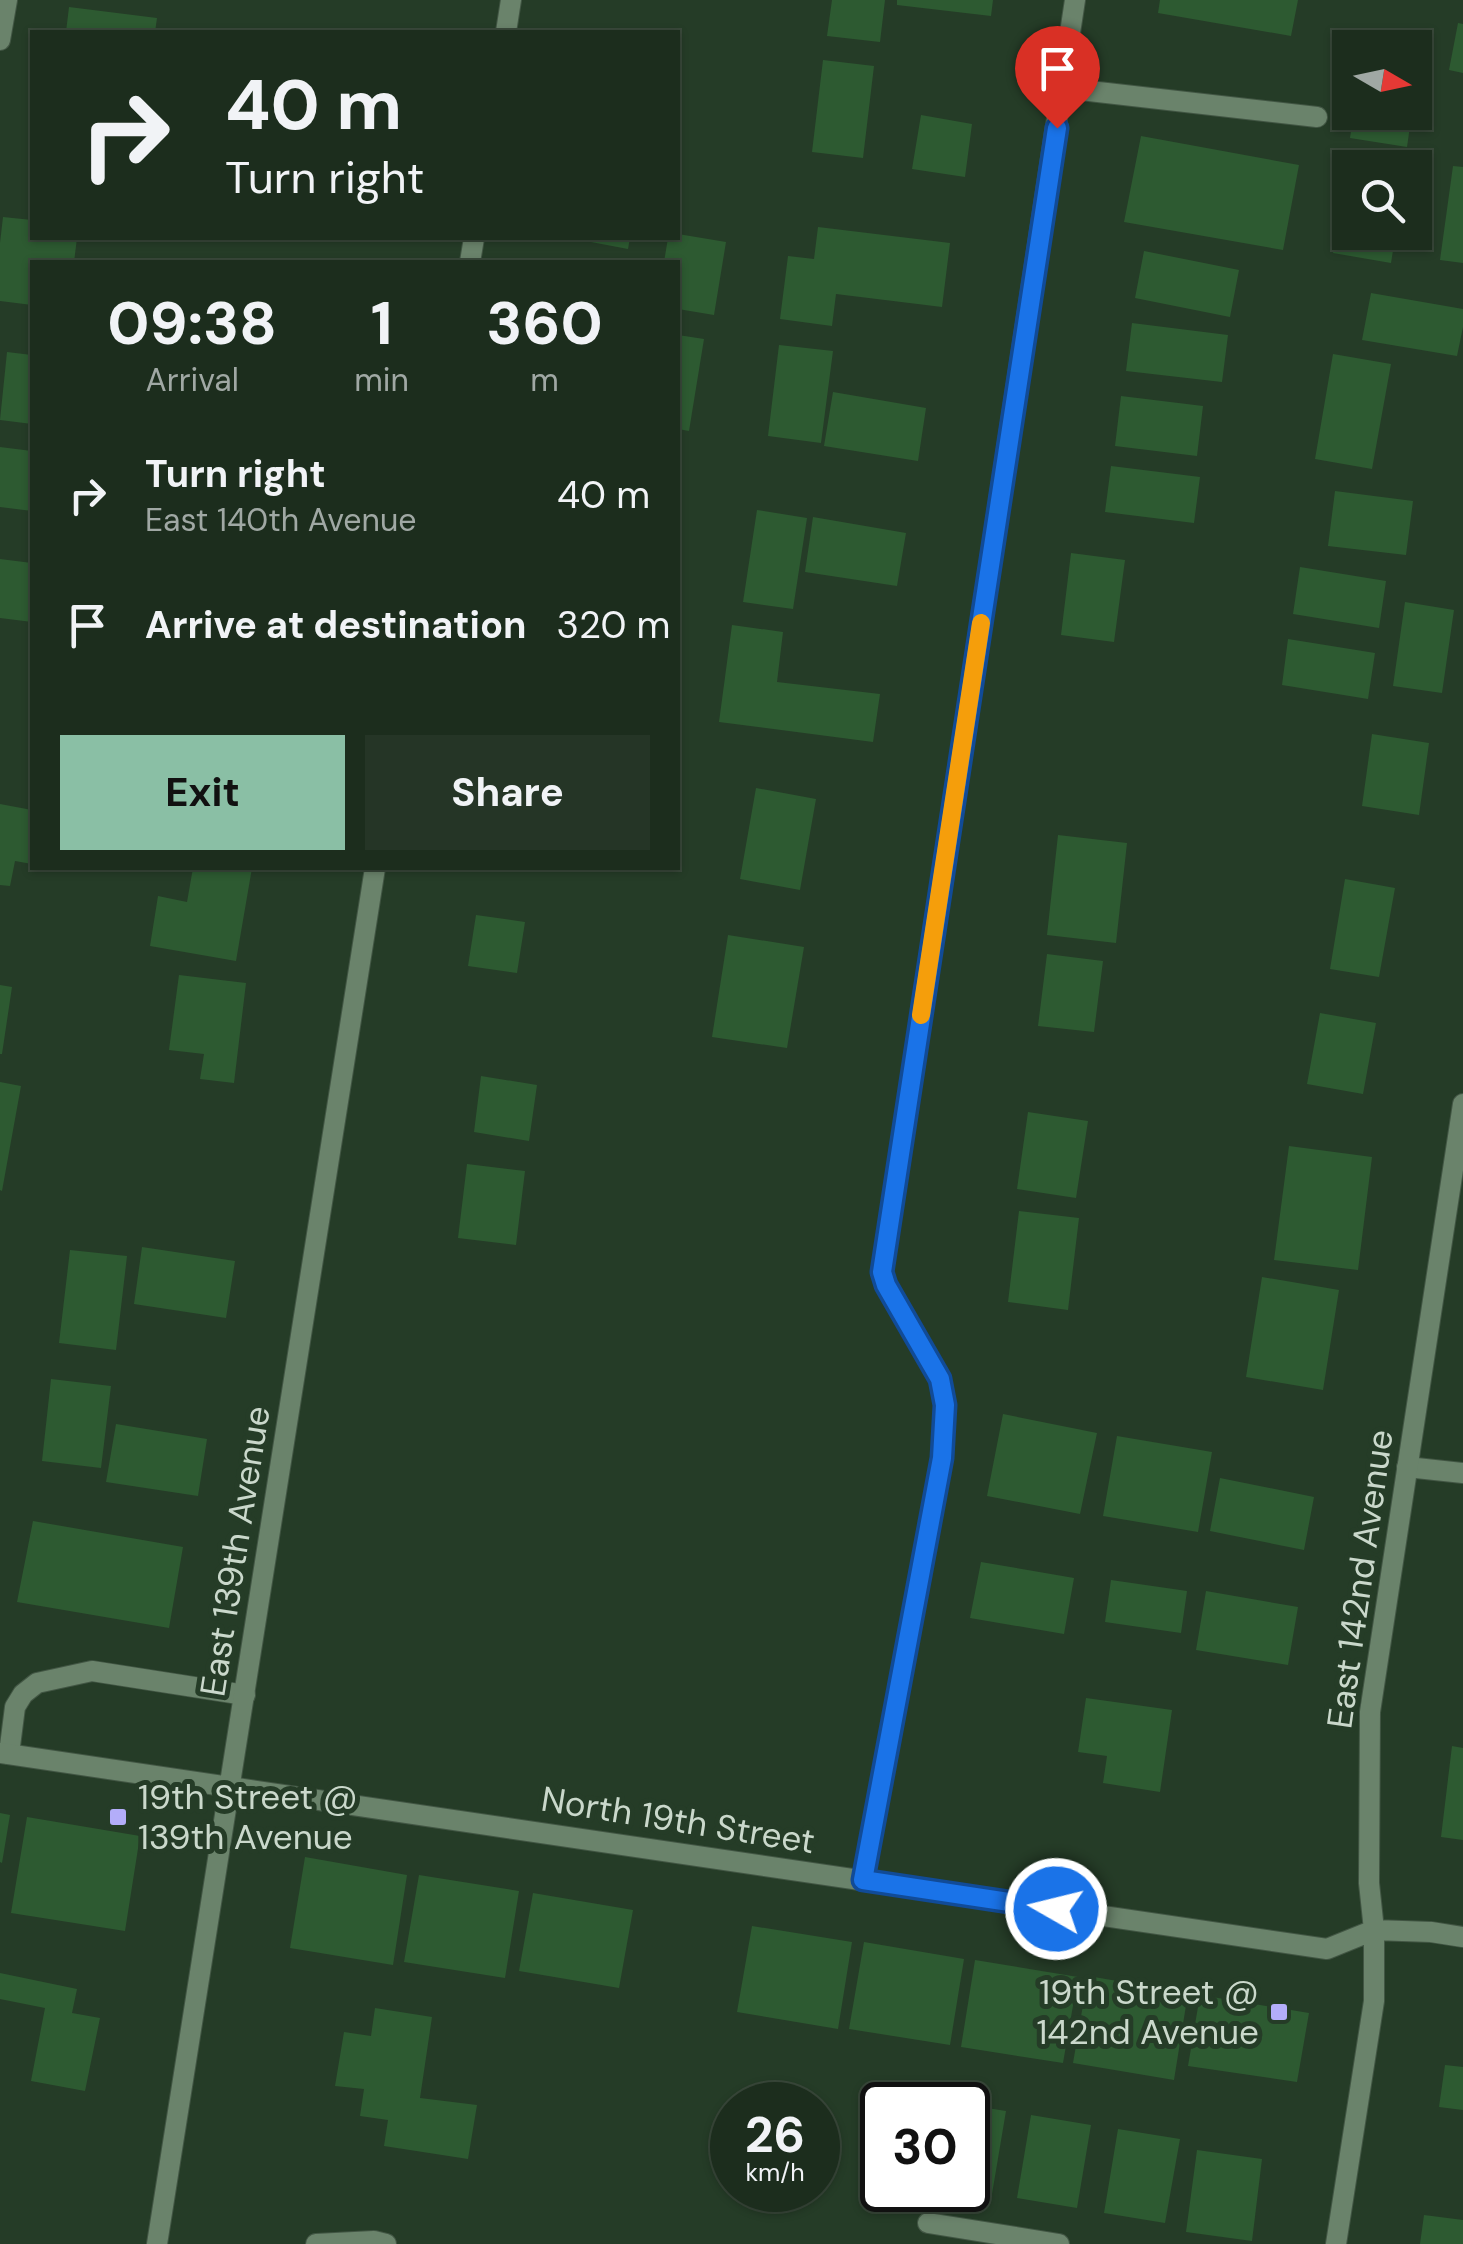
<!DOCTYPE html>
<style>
:root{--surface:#1c2d1d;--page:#253526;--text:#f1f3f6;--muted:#a0a8a4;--line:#3a493b;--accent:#8abfa5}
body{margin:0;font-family:"DM Sans",sans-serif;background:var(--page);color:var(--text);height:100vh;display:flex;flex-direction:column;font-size:38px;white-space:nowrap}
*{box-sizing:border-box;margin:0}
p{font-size:32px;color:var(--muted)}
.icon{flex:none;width:55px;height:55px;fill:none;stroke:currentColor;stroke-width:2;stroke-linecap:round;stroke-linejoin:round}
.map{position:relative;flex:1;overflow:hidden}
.side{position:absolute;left:30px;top:260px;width:650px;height:610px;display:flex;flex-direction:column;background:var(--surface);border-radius:0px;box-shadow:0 2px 8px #0004,0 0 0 2px var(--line)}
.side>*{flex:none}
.banner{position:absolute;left:30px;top:30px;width:650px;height:210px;border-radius:0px;box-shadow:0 2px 8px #0004,0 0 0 2px var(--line);background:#1c2d1d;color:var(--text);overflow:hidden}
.needle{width:65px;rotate:99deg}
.controls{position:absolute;left:1332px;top:30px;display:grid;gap:20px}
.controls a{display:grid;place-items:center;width:100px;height:100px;border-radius:0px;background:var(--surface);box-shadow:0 2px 8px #0004,0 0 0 2px var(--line);font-size:50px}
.speed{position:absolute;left:710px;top:2082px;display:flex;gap:20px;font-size:50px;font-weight:700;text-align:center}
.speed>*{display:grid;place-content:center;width:130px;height:130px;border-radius:50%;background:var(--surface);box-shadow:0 2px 8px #0004,0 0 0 2px var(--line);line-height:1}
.speed small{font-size:25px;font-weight:400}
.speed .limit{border:5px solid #111;border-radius:15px;background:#fff;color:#111}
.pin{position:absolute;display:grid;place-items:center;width:85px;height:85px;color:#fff;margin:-102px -42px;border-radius:50% 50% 50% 0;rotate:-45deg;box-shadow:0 0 10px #0007}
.pin .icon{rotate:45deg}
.me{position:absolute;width:110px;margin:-55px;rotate:278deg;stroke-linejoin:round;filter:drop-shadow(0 0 8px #0008)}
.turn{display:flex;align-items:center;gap:35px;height:210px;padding:0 30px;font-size:45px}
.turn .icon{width:130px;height:130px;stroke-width:2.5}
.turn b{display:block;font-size:70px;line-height:85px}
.eta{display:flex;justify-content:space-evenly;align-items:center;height:170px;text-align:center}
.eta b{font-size:60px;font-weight:700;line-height:70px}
.primary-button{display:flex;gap:20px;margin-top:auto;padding:20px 30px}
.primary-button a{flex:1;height:115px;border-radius:0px;background:var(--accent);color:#111;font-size:40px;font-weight:700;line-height:115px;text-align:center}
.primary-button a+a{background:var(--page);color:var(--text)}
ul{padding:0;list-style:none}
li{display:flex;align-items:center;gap:30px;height:130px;padding:0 30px}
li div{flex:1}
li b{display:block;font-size:38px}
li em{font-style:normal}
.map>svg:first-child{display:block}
</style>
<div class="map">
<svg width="1463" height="2244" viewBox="0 0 1463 2244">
<rect width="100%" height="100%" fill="#253c27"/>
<path fill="#2d5a31" d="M832 0H885L880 42 827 36Z
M897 0H993L991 16 897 5Z
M1160 0H1298L1291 36 1158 13Z
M69 7 157 18 155 32H66Z
M1458 23 1463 24V73L1449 70Z
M1367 39 1404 46V48H1366Z
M1415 47 1423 49 1417 86 1415 85Z
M823 60 874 66 863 158 812 152Z
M1354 112H1412L1407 147 1350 138Z
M921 115 972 124 965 177 912 169Z
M1141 136 1299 165 1283 250 1124 222Z
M1351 158 1393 166V168H1349Z
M1453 166 1463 167V263L1440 260Z
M1348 172H1350V232H1396L1391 263 1333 253Z
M3 217 32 220V238H77L74 262H32V305L0 301V243Z
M818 227 950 243 942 307 836 294 832 326 780 319 788 256 814 259Z
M678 234 726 242 714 315 678 309V262H664L668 238H678Z
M575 238H630L628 249 575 239Z
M1144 251 1239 270 1230 317 1135 298Z
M1371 293 1463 309V327L1457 356 1362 340Z
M1132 323 1228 335 1222 382 1126 371Z
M678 335 704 339 689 431 678 429Z
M779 345 833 351 821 443 768 436Z
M7 352 32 355V424L0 420Z
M1333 354 1391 364 1372 469 1315 459Z
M833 392 926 408 918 461 824 446Z
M1121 396 1203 406 1197 456 1115 446Z
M0 447 32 451V511L0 507Z
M1111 466 1200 477 1194 523 1105 512Z
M1335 491 1413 501 1406 555 1328 546Z
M757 510 807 518 793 609 743 602Z
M813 517 906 533 897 586 805 572Z
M1071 553 1125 560 1114 642 1061 635Z
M0 559 32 563V622L0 618Z
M1300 567 1386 581 1379 628 1293 614Z
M1405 602 1454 610 1442 693 1393 686Z
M732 625 783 632 777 682 880 694 873 742 719 722Z
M1288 639 1375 653 1368 699 1282 685Z
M1372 734 1429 743 1419 815 1362 806Z
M756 788 816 799 800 890 740 879Z
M0 804 32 810V864L15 861 10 886 0 885Z
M1058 835 1127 843 1116 943 1047 935Z
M193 868H252L236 961 150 946 158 896 187 902Z
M1345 879 1395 888 1379 977 1330 969Z
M476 915 525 922 517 973 468 966Z
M728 935 804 947 787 1048 712 1037Z
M1047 954 1103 961 1094 1032 1038 1026Z
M179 975 246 983 234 1083 200 1079 204 1054 169 1050Z
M0 985 12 987 2 1054H0Z
M1320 1013 1376 1023 1363 1094 1307 1084Z
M481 1076 537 1085 529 1141 474 1132Z
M0 1082 21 1086 2 1191 0 1190Z
M1028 1112 1088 1121 1076 1198 1017 1189Z
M1289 1146 1372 1157 1358 1270 1274 1260Z
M467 1164 525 1171 516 1245 458 1238Z
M1019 1211 1079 1218 1068 1310 1008 1302Z
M142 1247 235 1261 226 1318 134 1304Z
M70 1250 127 1256 116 1350 59 1343Z
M1262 1277 1339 1290 1323 1390 1246 1377Z
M51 1379 111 1386 101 1468 42 1461Z
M1003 1414 1097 1433 1080 1514 987 1496Z
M116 1424 207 1439 198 1496 106 1482Z
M1117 1436 1212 1452 1198 1532 1103 1516Z
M1220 1478 1314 1497 1304 1550 1210 1531Z
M33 1521 183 1547 169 1628 17 1602Z
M981 1562 1074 1578 1064 1634 970 1618Z
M1111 1580 1187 1591 1181 1633 1105 1622Z
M1206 1591 1298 1607 1288 1665 1196 1650Z
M1086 1698 1172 1710 1160 1792 1103 1783 1107 1756 1078 1752Z
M1452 1746 1463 1748V1840L1441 1837Z
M0 1813 10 1815 2 1863 0 1862Z
M27 1817 140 1836 125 1931 11 1913Z
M305 1857 407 1875 393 1965 290 1948Z
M419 1875 519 1891 505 1978 404 1962Z
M533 1893 633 1910 619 1988 519 1971Z
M752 1926 852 1942 838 2029 737 2012Z
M864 1942 964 1959 950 2045 849 2029Z
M975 1960 1078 1977 1063 2063 961 2047Z
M0 1973 77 1989 72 2013 100 2018 85 2091 31 2081 45 2008 0 1999Z
M1088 1976 1188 1993 1174 2080 1073 2063Z
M1200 1995 1309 2013 1297 2082 1188 2066Z
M375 2008 432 2017 420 2098 477 2105 468 2159 384 2146 388 2120 360 2116 364 2089 335 2086 344 2032 371 2036Z
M1445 2065 1463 2067V2110L1439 2107Z
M968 2105 1006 2111 992 2194 968 2190Z
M1031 2115 1091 2125 1077 2208 1017 2198Z
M1118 2129 1180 2139 1165 2223 1104 2213Z
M1197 2150 1262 2159 1252 2241 1186 2232Z
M1424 2215 1463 2220V2244H1420Z"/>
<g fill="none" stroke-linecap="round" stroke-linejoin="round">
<g stroke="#425644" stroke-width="22">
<path id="service" d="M0 40 7 0
M1407 1467 1463 1473
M9 1754 15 1707 23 1694 37 1683 92 1671 245 1695
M928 2223 1059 2244
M316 2244 374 2241 386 2244"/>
</g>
<g stroke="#425644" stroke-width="22">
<path id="minor" d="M506 32 511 0
M1063 88 1317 117
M470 262 474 238
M0 1753 1327 1949 1374 1930 1431 1932 1463 1937
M863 1880 942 1458 945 1405 939 1379 887 1285 882 1272 1075 0
M157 2244 375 868
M1336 2244 1374 2001V1930L1369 1883 1370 1712 1463 1104"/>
</g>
<use href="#service" stroke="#6a836b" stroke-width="20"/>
<use href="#minor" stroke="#6a836b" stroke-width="20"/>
</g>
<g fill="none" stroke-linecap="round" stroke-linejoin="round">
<g stroke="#114b97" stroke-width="25">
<path id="route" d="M1056 1909 863 1880 942 1458 945 1405 940 1379 886 1285 882 1272 1057 128"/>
</g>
<use href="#route" stroke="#1a73e8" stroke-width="18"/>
<path stroke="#f59e0b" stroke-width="18" d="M921 1015 981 623"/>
</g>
<g fill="#b3adf9" stroke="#253c27" stroke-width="4">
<rect x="108" y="1807" width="20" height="20" rx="5"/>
<rect x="1269" y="2002" width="20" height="20" rx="5"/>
</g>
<g text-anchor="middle" stroke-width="10" stroke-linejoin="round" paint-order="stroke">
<g font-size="35" fill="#cad8cb" stroke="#253c27">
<text transform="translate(235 1551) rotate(-81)" y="12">East 139th Avenue</text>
<text transform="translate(1360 1579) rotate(-82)" y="12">East 142nd Avenue</text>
<text transform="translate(678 1820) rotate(9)" y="12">North 19th Street</text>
</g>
<g font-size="35" fill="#cad8cb" stroke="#253c27" text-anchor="start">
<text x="138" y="1809">19th Street @<tspan x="138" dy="40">139th Avenue</tspan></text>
<text x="1259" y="2004" text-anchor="end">19th Street @<tspan x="1259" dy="40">142nd Avenue</tspan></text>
</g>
</g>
</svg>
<div class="controls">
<a><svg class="needle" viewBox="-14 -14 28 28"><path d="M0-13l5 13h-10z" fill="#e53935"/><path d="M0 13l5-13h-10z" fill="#a0a8a4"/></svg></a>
<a><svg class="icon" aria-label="search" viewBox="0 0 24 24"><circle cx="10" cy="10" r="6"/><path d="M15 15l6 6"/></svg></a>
</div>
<div class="speed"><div>26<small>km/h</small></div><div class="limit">30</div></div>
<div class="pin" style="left:1057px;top:128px;background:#d93025"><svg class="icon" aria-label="arrive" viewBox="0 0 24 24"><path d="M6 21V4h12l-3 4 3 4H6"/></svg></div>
<svg class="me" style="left:1056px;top:1909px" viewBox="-20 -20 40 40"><circle r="17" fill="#1a73e8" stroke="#fff" stroke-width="3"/><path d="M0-11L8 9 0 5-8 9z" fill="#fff"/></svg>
<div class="banner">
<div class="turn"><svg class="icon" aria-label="right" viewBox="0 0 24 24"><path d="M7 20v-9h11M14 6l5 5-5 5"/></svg><div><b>40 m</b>Turn right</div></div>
</div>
<section class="side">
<div class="eta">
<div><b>09:38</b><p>Arrival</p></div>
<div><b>1</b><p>min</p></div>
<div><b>360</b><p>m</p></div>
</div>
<ul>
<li><svg class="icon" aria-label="right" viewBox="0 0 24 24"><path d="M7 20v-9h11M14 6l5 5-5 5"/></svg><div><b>Turn right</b><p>East 140th Avenue</p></div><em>40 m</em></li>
<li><svg class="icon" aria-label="arrive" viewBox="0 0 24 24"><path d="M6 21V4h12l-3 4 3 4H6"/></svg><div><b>Arrive at destination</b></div><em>320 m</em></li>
</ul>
<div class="primary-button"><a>Exit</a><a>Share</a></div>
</section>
</div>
